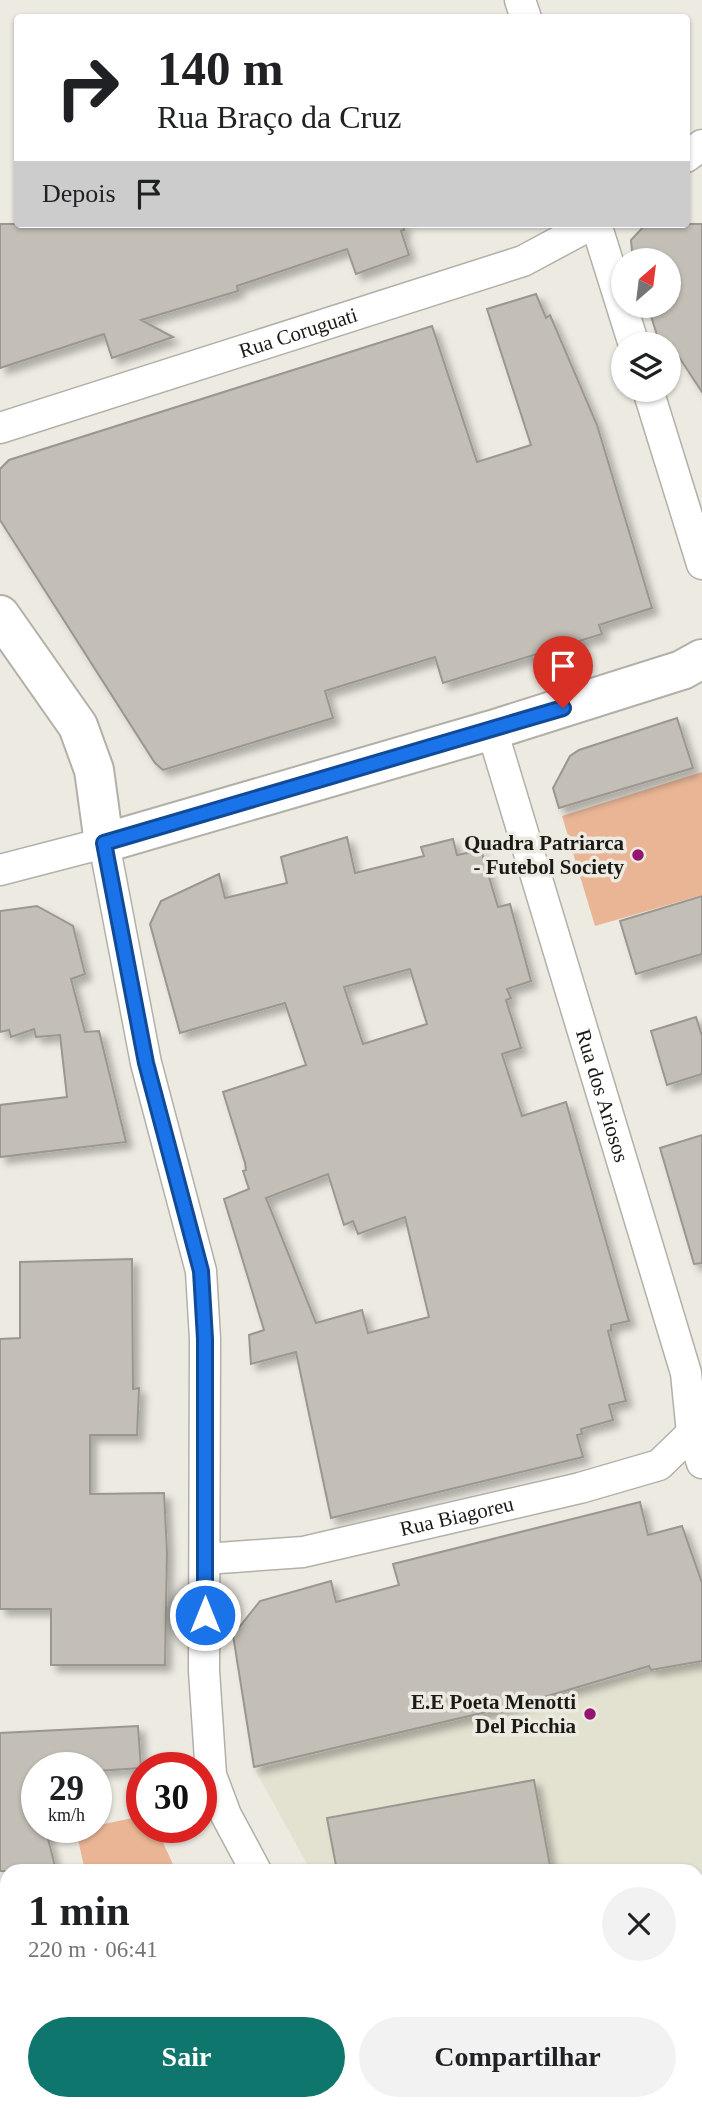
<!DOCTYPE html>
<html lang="pt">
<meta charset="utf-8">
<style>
:root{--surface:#fff;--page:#f2f2f2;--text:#202124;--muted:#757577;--accent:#0f766e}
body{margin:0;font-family:"Times New Roman",serif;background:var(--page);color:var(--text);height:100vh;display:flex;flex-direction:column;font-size:26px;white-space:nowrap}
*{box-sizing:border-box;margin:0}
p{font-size:23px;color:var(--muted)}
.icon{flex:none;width:38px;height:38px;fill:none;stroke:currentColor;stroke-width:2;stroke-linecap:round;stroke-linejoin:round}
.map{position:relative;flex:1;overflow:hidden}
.drawer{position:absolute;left:0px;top:1864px;width:704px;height:247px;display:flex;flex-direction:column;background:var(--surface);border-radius:21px 21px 0 0;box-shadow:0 2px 5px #0004}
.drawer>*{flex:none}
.top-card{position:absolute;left:14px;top:14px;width:676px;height:214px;border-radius:7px;box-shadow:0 2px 5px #0004;background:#fff;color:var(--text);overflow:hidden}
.needle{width:46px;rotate:28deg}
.controls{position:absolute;left:611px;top:248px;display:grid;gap:14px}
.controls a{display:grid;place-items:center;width:70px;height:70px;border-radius:50%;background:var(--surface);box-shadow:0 2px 5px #0004;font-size:35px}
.speed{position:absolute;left:21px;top:1752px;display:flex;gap:14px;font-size:35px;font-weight:700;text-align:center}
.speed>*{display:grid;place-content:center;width:91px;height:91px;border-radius:50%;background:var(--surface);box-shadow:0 2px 5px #0004;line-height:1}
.speed small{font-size:18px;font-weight:400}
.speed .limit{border:10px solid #d22;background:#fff;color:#111}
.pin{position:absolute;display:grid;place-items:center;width:60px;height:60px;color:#fff;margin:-72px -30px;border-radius:50% 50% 50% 0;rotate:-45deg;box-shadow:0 0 7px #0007}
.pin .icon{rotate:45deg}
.me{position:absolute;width:77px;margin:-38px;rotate:0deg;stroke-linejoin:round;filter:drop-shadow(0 0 5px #0008)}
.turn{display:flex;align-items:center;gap:24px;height:147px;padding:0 28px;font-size:32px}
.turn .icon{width:91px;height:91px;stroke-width:2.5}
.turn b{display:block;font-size:49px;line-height:60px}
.then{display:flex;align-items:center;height:66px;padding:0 28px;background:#0003;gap:14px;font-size:26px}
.round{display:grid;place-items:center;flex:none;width:74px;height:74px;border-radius:37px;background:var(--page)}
.summary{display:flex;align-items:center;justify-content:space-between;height:119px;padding:0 28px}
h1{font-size:42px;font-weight:600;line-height:52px}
.primary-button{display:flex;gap:14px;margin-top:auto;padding:14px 28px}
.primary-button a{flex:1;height:80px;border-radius:42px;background:var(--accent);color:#fff;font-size:28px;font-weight:600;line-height:80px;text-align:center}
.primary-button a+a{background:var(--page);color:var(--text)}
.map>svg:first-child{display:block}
</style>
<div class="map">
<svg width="702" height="2109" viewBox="0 0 702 2109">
<defs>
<filter id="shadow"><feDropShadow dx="6" dy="6" stdDeviation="3.5" flood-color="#0004"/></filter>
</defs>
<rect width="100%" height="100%" fill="#eceae1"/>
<path fill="#e3e1d0" d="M702 1658V1874L697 1875 696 1871H311L255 1770Z"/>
<path fill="#e9b595" d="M702 772V895L595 926 562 816Z
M142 1816V1827H156L176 1871H85L76 1830Z"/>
<path fill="#c3beb6" stroke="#9b968f" stroke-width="2" fill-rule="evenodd" filter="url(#shadow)" d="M0 224H404V230L401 231 409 255 356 274 347 249 237 286 238 291 141 320 173 337 112 358 104 334 0 368Z
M646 224H702V392L671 345H660L648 306H668V261H633L631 240Z
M536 294 546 318 550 315 597 425 652 608 599 625 602 634 443 683 435 657 325 691 333 718 163 770 155 763 0 520V469L9 460 432 326 477 462 531 445 487 309Z
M677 718 693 768 559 808 553 788 570 756 579 750Z
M347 837 355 873 424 856 421 847 453 839 457 855 481 850 498 907 510 904 531 981 507 989 511 998 506 1000 521 1048 502 1054 522 1116 566 1102 629 1321 611 1325V1330L608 1331 626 1401 609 1405 613 1420 581 1429 582 1434 577 1435 583 1457 331 1518 296 1352 251 1364 249 1335 264 1330 224 1199 249 1189 243 1171 246 1170 245 1163 223 1092 306 1065 285 1003 180 1033 150 924 161 901 219 874 225 898 287 883 281 857ZM410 969 427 1024 363 1044 344 987ZM328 1174 344 1225 353 1221 358 1234 405 1217 429 1317 368 1333 362 1310 316 1323 266 1198Z
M702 896V954L636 974 620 921Z
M37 906 73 926 85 974 71 979 85 1032 99 1031 126 1142 0 1157V1105L67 1097 60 1035 36 1037 34 1029 11 1037 9 1030 0 1032V911Z
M696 1017 702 1036V1074L667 1085 651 1031Z
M702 1135V1263L694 1264 660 1148Z
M132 1259 133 1389 139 1388 137 1435H90V1494L164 1493 167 1552 165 1665H51V1609H0V1339L20 1338V1262Z
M640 1502 648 1535 682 1526 702 1583V1661L651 1670 649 1666 524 1703 254 1767 233 1635 260 1601 331 1581 336 1602 399 1585 393 1564Z
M138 1726 141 1768 96 1771V1768H37V1827H45L55 1866 35 1871H0V1733Z
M534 1780 551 1871H337L327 1818Z"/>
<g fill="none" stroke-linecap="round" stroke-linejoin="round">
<g stroke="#b2b0a8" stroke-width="33">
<g id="street">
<path d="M520 0 526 18"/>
<path d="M686 157 702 145"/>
<path d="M596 224 634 345"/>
<path d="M648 390 702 564"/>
<path id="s1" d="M0 428 523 261 592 224"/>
<path id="s2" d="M492 730 686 1373 692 1433 702 1463"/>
<path d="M0 870 104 843 146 1063 201 1271 205 1339 204 1671 211 1775 226 1815 256 1871"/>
<path id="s3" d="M205 1559 303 1552 580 1488 659 1465 692 1433"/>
<path d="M696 1919 702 1918"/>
<path d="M345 2104 346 2109"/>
</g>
</g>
<g stroke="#b2b0a8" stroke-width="42">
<path id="secondary" d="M0 615 78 726 94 770 104 843 492 730 682 670 702 659"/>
</g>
<use href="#street" stroke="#fff" stroke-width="30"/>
<use href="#secondary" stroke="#fff" stroke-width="38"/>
</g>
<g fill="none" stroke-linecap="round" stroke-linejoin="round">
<g stroke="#114b97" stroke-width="18">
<path id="route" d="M205 1615V1339L201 1271 146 1063 104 843 563 708"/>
</g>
<use href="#route" stroke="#1a73e8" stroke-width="12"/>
</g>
<g fill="#94156f" stroke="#eceae1" stroke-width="2.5">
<circle cx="638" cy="855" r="7"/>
<circle cx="590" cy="1714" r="7"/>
</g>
<g text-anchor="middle" stroke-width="7" stroke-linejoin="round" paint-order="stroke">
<g font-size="21" fill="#1b1a17" stroke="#eceae1">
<text dy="7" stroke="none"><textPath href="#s1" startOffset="313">Rua Coruguati</textPath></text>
<text dy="7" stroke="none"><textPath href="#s2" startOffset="382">Rua dos Ariosos</textPath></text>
<text dy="7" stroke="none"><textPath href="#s3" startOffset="256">Rua Biagoreu</textPath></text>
</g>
<g font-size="21" font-weight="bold" fill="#1b1a17" stroke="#eceae1" text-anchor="end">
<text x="624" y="850">Quadra Patriarca<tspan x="624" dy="24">- Futebol Society</tspan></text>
<text x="576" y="1709">E.E Poeta Menotti<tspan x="576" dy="24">Del Picchia</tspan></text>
</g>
</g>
</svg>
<div class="controls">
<a><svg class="needle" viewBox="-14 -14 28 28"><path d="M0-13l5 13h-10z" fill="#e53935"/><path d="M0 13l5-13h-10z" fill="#757577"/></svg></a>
<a><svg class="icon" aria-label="layers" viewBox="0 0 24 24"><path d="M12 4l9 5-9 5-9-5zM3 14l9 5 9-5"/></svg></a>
</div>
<div class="speed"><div>29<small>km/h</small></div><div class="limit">30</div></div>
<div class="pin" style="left:563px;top:708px;background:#d93025"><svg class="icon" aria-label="arrive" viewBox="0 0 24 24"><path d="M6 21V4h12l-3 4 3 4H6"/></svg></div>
<svg class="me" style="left:205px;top:1615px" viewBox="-20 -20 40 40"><circle r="17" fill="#1a73e8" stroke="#fff" stroke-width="3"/><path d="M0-11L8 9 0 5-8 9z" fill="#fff"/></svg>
<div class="top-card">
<div class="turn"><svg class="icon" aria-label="right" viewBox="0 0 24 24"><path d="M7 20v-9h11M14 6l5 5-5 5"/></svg><div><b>140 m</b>Rua Braço da Cruz</div></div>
<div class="then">Depois<svg class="icon" aria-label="arrive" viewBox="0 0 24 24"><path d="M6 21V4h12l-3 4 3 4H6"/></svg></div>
</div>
<section class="drawer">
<div class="summary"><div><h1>1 min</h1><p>220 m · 06:41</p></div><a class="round"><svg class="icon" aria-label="close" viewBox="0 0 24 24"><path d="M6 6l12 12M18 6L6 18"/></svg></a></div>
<div class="primary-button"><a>Sair</a><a>Compartilhar</a></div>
</section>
</div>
